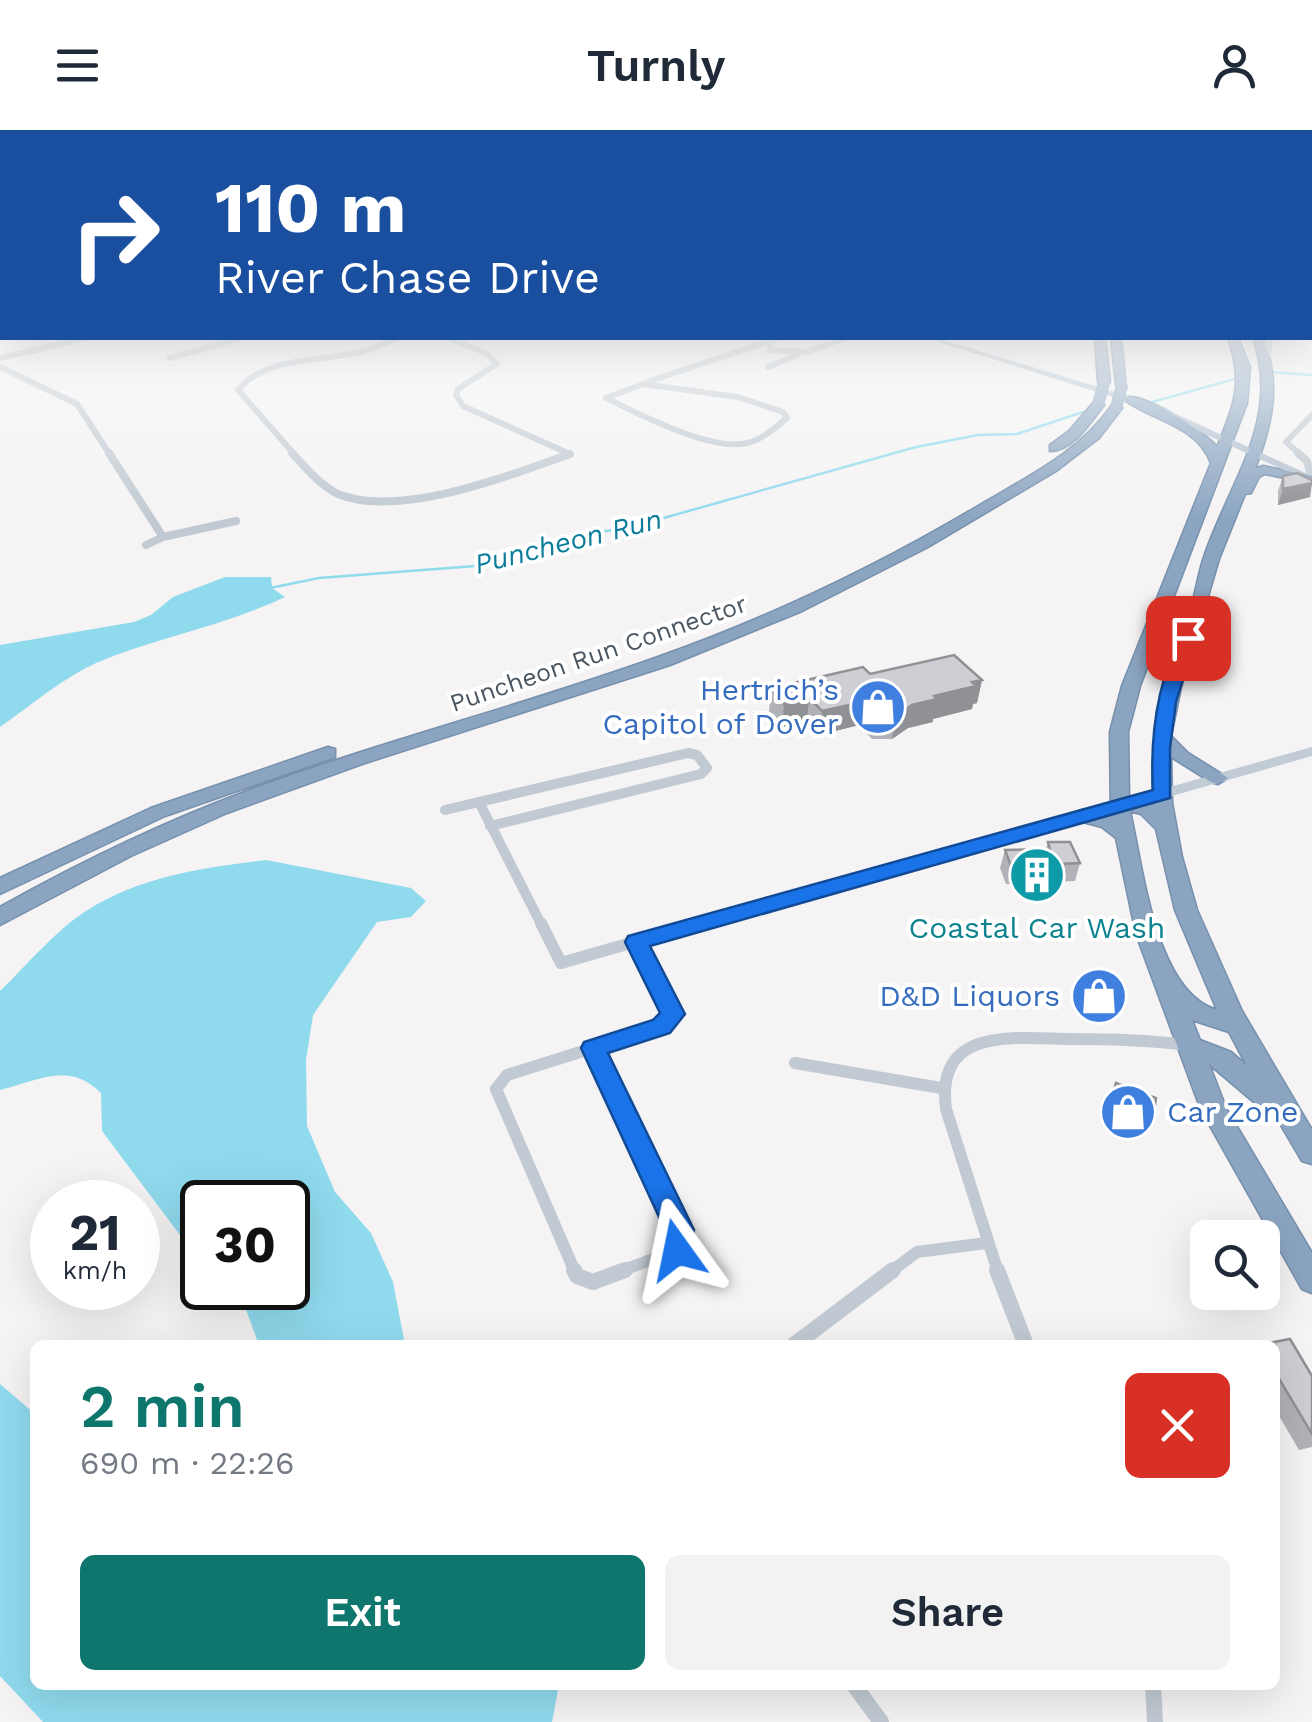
<!DOCTYPE html>
<meta charset="utf-8">
<style>
:root{--surface:#fff;--page:#f2f2f3;--text:#1f2937;--muted:#747a83;--accent:#0f766e}
body{margin:0;font-family:"Work Sans",sans-serif;background:var(--page);color:var(--text);height:100vh;display:flex;flex-direction:column;font-size:38px;white-space:nowrap}
*{box-sizing:border-box;margin:0}
p{font-size:32px;color:var(--muted)}
.icon{flex:none;width:55px;height:55px;fill:none;stroke:currentColor;stroke-width:2;stroke-linecap:round;stroke-linejoin:round}
.map{position:relative;flex:1;overflow:hidden}
.side{position:absolute;left:30px;top:1210px;width:1250px;height:350px;display:flex;flex-direction:column;background:var(--surface);border-radius:15px;box-shadow:0 10px 40px #0002}
.side>*{flex:none}
.banner{position:absolute;left:0px;top:0px;width:1312px;height:210px;box-shadow:0 10px 40px #0002;background:#1a4fa0;color:#fff;overflow:hidden}
.fabs{position:absolute;left:1190px;top:1090px;display:grid;gap:20px}
.fabs a{display:grid;place-items:center;width:90px;height:90px;border-radius:15px;background:var(--surface);box-shadow:0 10px 40px #0002;font-size:50px}
.speed{position:absolute;left:30px;top:1050px;display:flex;gap:20px;font-size:50px;font-weight:700;text-align:center}
.speed>*{display:grid;place-content:center;width:130px;height:130px;border-radius:50%;background:var(--surface);box-shadow:0 10px 40px #0002;line-height:1}
.speed small{font-size:25px;font-weight:400}
.speed .limit{border:5px solid #111;border-radius:15px;background:#fff;color:#111}
.pin{position:absolute;display:grid;place-items:center;width:85px;height:85px;color:#fff;margin:-42px;border-radius:20px;box-shadow:0 5px 15px #0006}
.me{position:absolute;width:110px;margin:-55px;rotate:348deg;stroke-linejoin:round;filter:drop-shadow(0 0 8px #0008)}
.turn{display:flex;align-items:center;gap:35px;height:210px;padding:0 50px;font-size:45px}
.turn .icon{width:130px;height:130px;stroke-width:2.5}
.turn b{display:block;font-size:70px;line-height:85px}
.round{display:grid;place-items:center;flex:none;width:105px;height:105px;border-radius:15px;background:var(--page)}
.head{display:flex;align-items:center;justify-content:space-between;height:170px;padding:0 50px}
h1{font-size:60px;font-weight:600;line-height:75px;color:var(--accent)}
.action{display:flex;gap:20px;margin-top:auto;padding:20px 50px}
.action a{flex:1;height:115px;border-radius:15px;background:var(--accent);color:#fff;font-size:40px;font-weight:600;line-height:115px;text-align:center}
.action a+a{background:var(--page);color:var(--text)}
header{display:flex;justify-content:space-between;align-items:center;height:130px;padding:0 50px;background:var(--surface);font-size:45px;font-weight:600}
.map>svg:first-child{display:block}
</style>
<header><svg class="icon" aria-label="menu" viewBox="0 0 24 24"><path d="M4 6h16M4 12h16M4 18h16"/></svg>Turnly<svg class="icon" aria-label="person" viewBox="0 0 24 24"><circle cx="12" cy="8" r="4"/><path d="M4 21q1-7 8-7t8 7"/></svg></header>
<div class="map">
<svg width="1312" height="1592" viewBox="0 0 1312 1592">
<rect width="100%" height="100%" fill="#f5f3f3"/>
<path fill="#90daee" d="M225 447H271L272 458 285 467C224 496 157 507 96 533 61 549 32 575 0 597V515L134 492 151 485 173 467Z
M266 730 411 758 426 771 411 787 377 792 313 885 306 930 307 996 335 1062 371 1103 393 1152 405 1215H259L238 1158H288V1072H202V1118L180 1105 102 1001 101 963C69 931 40 950 0 960V861C27 835 55 801 86 781 141 746 202 738 266 730Z
M0 1254 35 1284V1555H559L552 1592H43L0 1546Z"/>
<g fill="none" stroke-linecap="round" stroke-linejoin="round">
<path stroke="#90daee" stroke-width="2.5" d="M1270 242 1312 245
M1152 272 1238 248
M270 458 319 448 488 435 583 404 628 398 916 317 978 305 1017 304 1083 282"/>
<g stroke="#7690ad" stroke-width="3">
<path id="highway" d="M1095 208H1105L1110 252 1104 256 1098 252Z
M1111 208H1121L1126 258 1116 255Z
M1228 208H1238L1250 237 1247 273 1140 556 1128 602 1129 668 1153 675C1149 596 1165 553 1190 480 1196 463 1198 444 1204 427 1229 352 1282 290 1253 208H1263C1281 253 1273 293 1255 339L1263 336 1312 346V354L1265 344 1259 347 1251 363 1245 364 1219 429 1181 557 1171 606 1188 623 1228 648 1218 654 1211 652 1171 627 1172 673 1182 727 1197 780 1242 881 1312 1000V1034L1302 1031 1272 980 1261 978 1209 934 1226 978 1312 1123V1163L1302 1159 1201 980 1136 804 1116 708 1102 697 1075 690 1072 686 1082 680 1111 686 1110 602 1122 556 1211 333C1196 294 1151 291 1122 268 1139 259 1204 301 1217 317 1234 275 1244 253 1228 208ZM1130 681 1141 684 1156 699 1175 780 1217 880C1155 862 1143 737 1130 681ZM1192 890 1229 902 1247 936 1231 922 1200 910Z
M1094 272 1104 275C1091 292 1073 321 1050 321V315L1069 301Z
M1112 275 1122 278 1099 308 1056 341 928 417 802 481 670 535 362 634 227 683 131 726 0 795V777C79 733 161 693 247 661 382 611 522 576 658 527 768 488 873 438 973 379 1023 349 1078 324 1112 275Z
M328 617 335 619V627L165 686 0 764V748L151 678Z"/>
</g>
<path stroke="#c1cad2" stroke-width="6" d="M448 208 486 223 497 234 458 259 456 265 463 276 570 324
M771 210 770 220 806 222 847 208
M0 228 85 208
M170 228 241 208
M0 237 77 274 110 325
M768 237 797 225
M647 252 779 208
M643 254 738 267 783 282 787 288C775 298 763 309 747 313 711 322 639 284 606 268Z
M295 325 238 260C263 227 323 231 360 222 373 219 385 213 398 208
M566 325 570 324
M1301 325 1286 312 1312 285"/>
<path stroke="#c1cad2" stroke-width="8" d="M109 323 163 407
M292 323C305 337 321 356 338 364 398 389 512 345 570 324
M1298 323 1307 331 1312 350
M146 415 163 407 236 391"/>
<path stroke="#c1cad2" stroke-width="10" d="M479 672 542 796
M445 680 688 623 697 625 707 638 701 644 490 696
M693 796 1119 676"/>
<path stroke="#c1cad2" stroke-width="12" d="M541 793 561 833 701 793
M593 918 680 1100 677 1120 618 1142
M593 918 661 896 673 885 636 812
M795 933 941 958
M575 1142 496 959 507 945 593 918
M890 1142 917 1122 986 1113
M998 1142 946 979C935 896 1014 908 1070 909 1109 909 1148 910 1187 915"/>
<path stroke="#c1cad2" stroke-width="16" d="M574 1140 577 1146 593 1152 625 1140
M997 1140 1026 1215
M794 1215 893 1140
M854 1555 881 1592
M1153 1555 1155 1592"/>
<path fill="#c1cbd6" fill-rule="evenodd" d="M1265 208H1273L1271 226 1267 229 1263 226Z
M1312 617V626L1119 681 1111 676 1113 673Z"/>
<path fill="#b3c2d1" fill-rule="evenodd" d="M926 208H937L1154 274 1312 346V353L1148 278Z"/>
<use href="#highway" fill="#8ba5c1" fill-rule="evenodd"/>
<g stroke="#7690ad" stroke-width="12" stroke-linecap="butt">
<path id="highway-bridge" d="M1098 275 1104 252
M1116 278 1122 255"/>
</g>
<use href="#highway-bridge" stroke="#8ba5c1" stroke-width="11"/>
</g>
<path fill="#b0b2b7" d="M1283 346 1310 367 1278 375V361Z
M870 544 982 550 977 573 973 574 972 579 933 589V592L908 598 892 609H872L859 595 819 605 807 591 782 597 769 581 771 558Z
M1048 712 1080 733 1075 751 1006 754 1000 738 1005 720 1046 719Z
M1116 953 1153 989 1148 1002 1105 987Z
M1275 1215 1312 1246V1317L1299 1320 1275 1279Z"/>
<path fill="#909195" d="M1312 353 1310 367 1278 375 1283 359Z
M982 550 977 573 973 574 972 579 933 589V592L908 598 892 609 896 586 912 575Z
M809 568 807 591 782 597 784 574Z
M862 572 859 595 819 605 822 581Z"/>
<path fill="#cdcfd5" stroke="#909195" stroke-width="2.5" d="M1297 343 1312 350V353L1283 359V346Z
M954 525 982 550 972 552 976 556 934 566 937 569 912 575 896 586H876L862 572 822 581 809 568 784 574 771 558 863 537 870 544Z
M1048 712H1070L1080 733 1011 736 1005 720 1050 719Z
M1116 953 1156 968 1153 989 1110 974Z
M1290 1209 1312 1246V1304L1275 1242V1215H1259Z"/>
<linearGradient id="sky" x2="0" y2="1"><stop stop-color="#85c3ea"/><stop offset="0.43" stop-color="#fafafa"/><stop offset="1" stop-color="#fafafa" stop-opacity="0"/></linearGradient>
<rect width="1312" height="390" fill="url(#sky)"/>
<path fill="#1a73e8" stroke="#114b97" stroke-width="2.5" d="M1182 504 1196 508 1176 572 1170 618V668L650 816 685 884 670 903 608 923 694 1100 687 1129 677 1132 667 1129 662 1120 665 1100 581 918 584 912 653 890 660 883 625 812 628 806 1153 660C1150 607 1157 552 1182 504Z"/>
<defs>
<g id="shop-disc" transform="scale(2.875)"><circle r="9.5" fill="#3f7fe0" stroke="#fff"/><path d="M-5-2.5h2.3a2.7 3.5 0 0 1 5.4 0H5L5.5 6h-11ZM-1.5-2.5h3a1.5 2.3 0 0 0-3 0Z" fill="#fff"/></g>
<g id="building-disc" transform="scale(2.875)"><circle r="9.5" fill="#0f9aa8" stroke="#fff"/><path d="M-4-6H4V6H1V3H-1V6H-4ZM-2.5-4.3h1.7v1.8h-1.7ZM.8-4.3h1.7v1.8H.8ZM-2.5-1h1.7V.8h-1.7ZM.8-1h1.7V.8H.8Z" fill="#fff"/></g>
</defs>
<g fill-rule="evenodd">
<use href="#shop-disc" x="878" y="577"/>
<use href="#building-disc" x="1037" y="745"/>
<use href="#shop-disc" x="1099" y="866"/>
<use href="#shop-disc" x="1128" y="982"/>
</g>
<g text-anchor="middle" stroke-width="8" stroke-linejoin="round" paint-order="stroke">
<g font-size="25" fill="#4a5661" stroke="#fff">
<text transform="translate(598 523) rotate(-19)" y="9">Puncheon Run Connector</text>
</g>
<g font-size="28" font-style="italic" fill="#0c7c9b" stroke="#fff">
<text transform="translate(568 411) rotate(-14)" y="10">Puncheon Run</text>
</g>
<g font-size="30" fill="#366cbe" stroke="#fff" text-anchor="end">
<text x="839" y="570">Hertrich’s<tspan x="839" dy="34">Capitol of Dover</tspan></text>
<text x="1060" y="876">D&amp;D Liquors</text>
<text x="1167" y="992" text-anchor="start">Car Zone</text>
</g>
<g font-size="30" fill="#0d838f" stroke="#fff">
<text x="1037" y="808">Coastal Car Wash</text>
</g>
</g>
</svg>
<div class="fabs">
<a><svg class="icon" aria-label="search" viewBox="0 0 24 24"><circle cx="10" cy="10" r="6"/><path d="M15 15l6 6"/></svg></a>
</div>
<div class="speed"><div>21<small>km/h</small></div><div class="limit">30</div></div>
<div class="pin" style="left:1188px;top:508px;background:#d93025"><svg class="icon" aria-label="arrive" viewBox="0 0 24 24"><path d="M6 21V4h12l-3 4 3 4H6"/></svg></div>
<svg class="me" style="left:677px;top:1120px" viewBox="-20 -20 40 40"><path d="M0-17L14 15 0 8-14 15z" fill="#1a73e8" stroke="#fff" stroke-width="4"/></svg>
<div class="banner">
<div class="turn"><svg class="icon" aria-label="right" viewBox="0 0 24 24"><path d="M7 20v-9h11M14 6l5 5-5 5"/></svg><div><b>110 m</b>River Chase Drive</div></div>
</div>
<section class="side">
<div class="head"><div><h1>2 min</h1><p>690 m · 22:26</p></div><a class="round" style="background:#d93025;color:#fff"><svg class="icon" aria-label="close" viewBox="0 0 24 24"><path d="M6 6l12 12M18 6L6 18"/></svg></a></div>
<div class="action"><a>Exit</a><a>Share</a></div>
</section>
</div>
